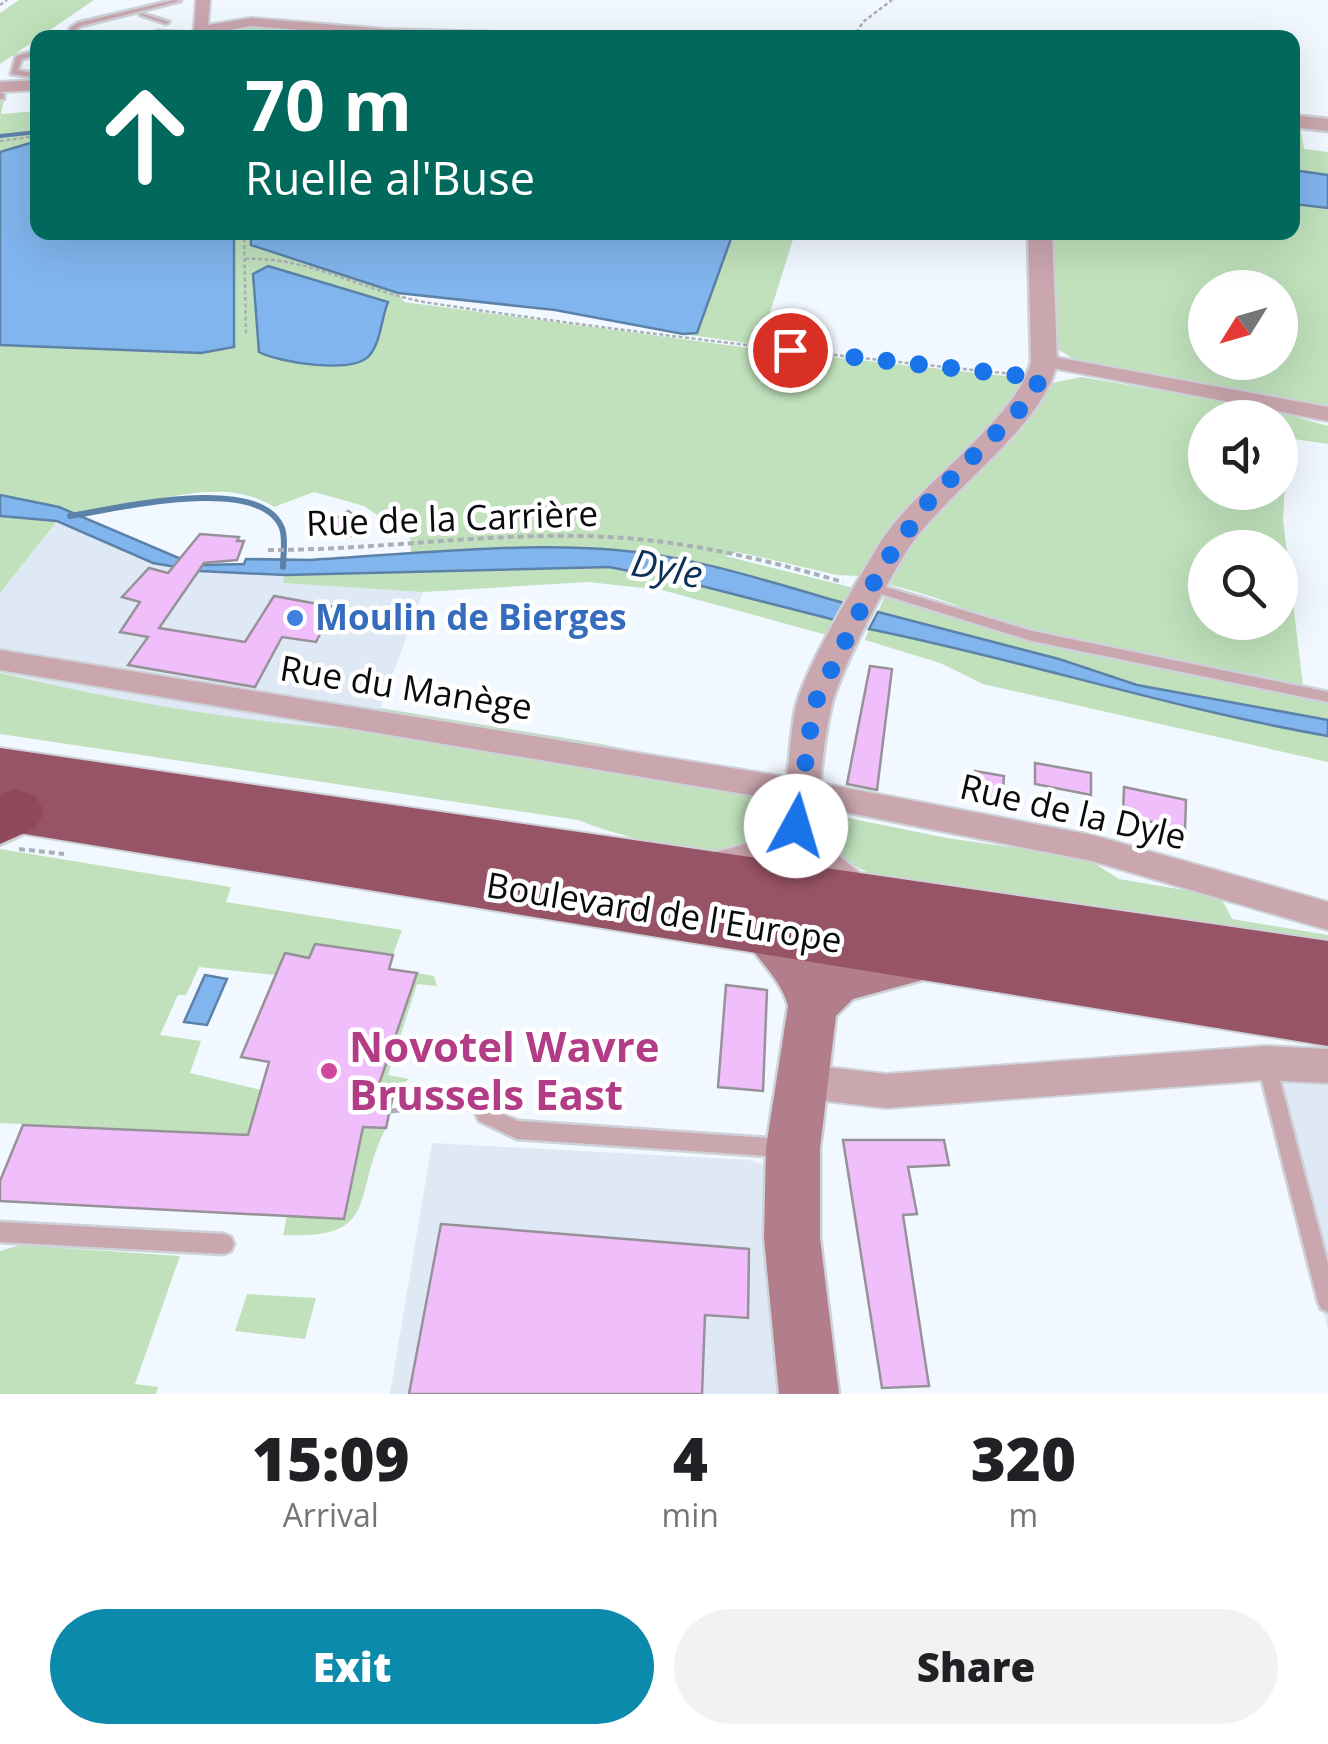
<!DOCTYPE html>
<meta charset="utf-8">
<style>
:root{--surface:#fff;--page:#f2f2f2;--text:#202124;--muted:#757577;--accent:#0c8aac}
body{margin:0;font-family:"Open Sans",sans-serif;background:var(--page);color:var(--text);height:100vh;display:flex;flex-direction:column;font-size:38px;white-space:nowrap}
*{box-sizing:border-box;margin:0}
p{font-size:32px;color:var(--muted)}
.icon{flex:none;width:55px;height:55px;fill:none;stroke:currentColor;stroke-width:2;stroke-linecap:round;stroke-linejoin:round}
.map{position:relative;height:1394px;overflow:hidden}
.drawer{display:flex;flex-direction:column;background:var(--surface);flex:1}
.drawer>*{flex:none}
.guide{position:absolute;left:30px;top:30px;width:1270px;height:210px;border-radius:20px;box-shadow:0 10px 40px #0002;background:#00695c;color:#fff;overflow:hidden}
.needle{width:65px;rotate:233deg}
.fabs{position:absolute;left:1188px;top:270px;display:grid;gap:20px}
.fabs a{display:grid;place-items:center;width:110px;height:110px;border-radius:50%;background:var(--surface);box-shadow:0 10px 40px #0002;font-size:50px}
.pin{position:absolute;display:grid;place-items:center;width:85px;height:85px;color:#fff;margin:-42px;border:5px solid #fff;border-radius:50%;box-shadow:0 2px 10px #0007}
.me{position:absolute;width:110px;margin:-55px;rotate:6deg;stroke-linejoin:round;filter:drop-shadow(0 0 8px #0008)}
.turn{display:flex;align-items:center;gap:35px;height:210px;padding:0 50px;font-size:45px}
.turn .icon{width:130px;height:130px;stroke-width:2.5}
.turn b{display:block;font-size:70px;line-height:85px}
.eta{display:flex;justify-content:space-evenly;align-items:center;height:170px;text-align:center}
.eta b{font-size:60px;font-weight:800;line-height:70px}
.primary-button{display:flex;gap:20px;margin-top:auto;padding:20px 50px}
.primary-button a{flex:1;height:115px;border-radius:60px;background:var(--accent);color:#fff;font-size:40px;font-weight:800;line-height:115px;text-align:center}
.primary-button a+a{background:var(--page);color:var(--text)}
.map>svg:first-child{display:block}
</style>
<div class="map">
<svg width="1328" height="1394" viewBox="0 0 1328 1394">
<rect width="100%" height="100%" fill="#f2f8ff"/>
<path fill="#dee9f5" d="M57 521 153 563 218 572 285 575 284 583 423 592 372 731 267 724 110 699 0 673V593Z
M1248 1050 1328 1052V1331L1292 1173Z
M432 1143 750 1160 776 1169 794 1394H390Z"/>
<path fill="#c0e1bc" fill-rule="evenodd" d="M19 0H94L0 64V13Z
M247 24 336 31 329 38H198L214 30Z
M0 100 4 101 1 114 37 111V141L0 152Z
M1293 126H1300L1304 149 1328 152V175L1293 170Z
M1293 204 1328 208V407L1085 366 1054 347 1047 233 1292 232ZM1205 288H1280V362H1205Z
M251 232V246L398 293 404 302 757 349 1015 377 1029 382 1019 403 895 527 858 576 837 575 738 552 725 556 854 588 847 604 699 565 617 550 411 554 410 538 364 506 314 492 274 507C215 470 139 512 76 512 59 512 20 499 0 495V345L201 353 233 347 234 233ZM268 266 388 302 370 354 259 269Z
M733 233H795L760 345 683 334 697 333Z
M1082 377 1272 410 1328 426V444L1280 437V418H1205V492H1280V444L1285 482 1283 519 1303 686C1217 670 1129 657 1044 635 992 621 943 597 890 585 905 556 920 530 943 506 982 465 1029 436 1052 383ZM1205 548H1280V622H1205Z
M0 516 57 521 0 593Z
M609 567 686 582 839 621 827 635 662 590 588 582 423 592 283 583 285 575Z
M885 595 1062 647 1328 704V720L1137 685 1059 659 878 612Z
M869 629C1023 660 1173 709 1328 736V762L983 684 940 663 865 640Z
M0 673C123 702 245 723 371 731L380 708 596 743 779 780C776 800 775 824 761 839 730 870 615 835 578 820L0 734Z
M838 816 947 838 1086 858 1119 879 1220 896 1232 919 1328 935V948L882 880C848 860 827 862 838 816Z
M0 849 231 887 226 902 402 930 393 955 315 945 309 958 285 953 275 975 199 967 186 995H178L160 1035 201 1041 190 1073 261 1090 255 1110V1136L0 1123Z
M417 973 434 976 437 986 417 984 388 1075 409 1079 394 1091 365 1101 356 1075 381 1078Z
M343 1127 386 1128C351 1194 383 1240 283 1235L287 1216 344 1219 360 1142Z
M20 1245 180 1256 135 1384 158 1387 156 1394H0V1251Z
M247 1294 316 1298 305 1339 235 1331Z"/>
<path fill="#80b5ed" stroke="#5d82aa" stroke-width="2.5" d="M37 141 38 232 234 233V347L201 353 0 345V152Z
M1293 170 1328 175V208L1293 204Z
M251 232H733V233L697 333 683 334 555 310 398 293 251 245Z
M268 266 388 302C381 319 381 342 369 356 352 374 280 363 259 352L253 274Z
M0 495 59 507 181 559 204 565 244 564 246 559 310 560C411 554 516 542 616 550 694 556 773 583 847 604L839 621 686 582 609 567 285 575 199 571 153 563 57 521 0 516Z
M878 612 1059 659 1137 685 1328 720V736C1173 709 1023 660 869 629Z
M205 975 227 979 207 1025 184 1022Z"/>
<g fill="none" stroke-linecap="round" stroke-linejoin="round">
<path stroke="#5d82aa" stroke-width="4" d="M0 136 38 132"/>
<path stroke="#5d82aa" stroke-width="6" d="M70 516C115 509 260 473 282 528 286 539 283 556 283 567"/>
</g>
<path fill="#f0befb" stroke="#979298" stroke-width="2.5" d="M348 511 368 526 347 538 328 523Z
M200 534 239 537 237 541H244L237 560 204 563 159 628 245 642 274 596 334 607 316 642 282 637 255 687 128 665 148 637 120 632 140 602 122 597 149 568 168 573Z
M870 666 892 669 877 790 847 784Z
M1035 763 1091 773V795L1035 784Z
M975 771 1004 776 1002 802 974 798Z
M1124 787 1186 800 1185 830 1123 815Z
M315 944 393 955 389 969 417 973 374 1099 394 1091 386 1128 363 1127 344 1219 0 1201V1181L23 1125 248 1135 269 1062 241 1057 285 953 309 958Z
M726 985 767 990 763 1091 718 1087Z
M843 1140H944L949 1165 908 1167 917 1214 903 1215 929 1386 882 1388Z
M441 1224 749 1249 748 1318 705 1315 702 1394H409Z"/>
<g fill="none" stroke-linecap="round" stroke-linejoin="round">
<g stroke="#cdd2d8" stroke-width="5">
<path id="service" d="M174 0 181 1 81 26 77 29V38H69L70 28 77 23Z
M140 13 169 22 166 24 140 15Z
M158 31 195 33 199 35 195 37 158 35 134 38Z
M38 50V55L22 59 18 70 38 74V78L11 74 16 56Z
M0 92 4 94V99H0Z
M872 583 1032 631 1328 692V702L1032 641 868 590 866 587 868 584Z
M1267 1057 1273 1059 1276 1065 1328 1264V1312L1321 1309 1318 1302 1258 1065 1261 1059Z
M485 1106 518 1121 781 1139 787 1142 790 1148 787 1154 781 1157 517 1139 479 1121 476 1115 479 1109Z
M0 1222 224 1234 231 1237 234 1244 231 1251 224 1254 0 1242Z"/>
</g>
<g stroke="#cdd2d8" stroke-width="4">
<path id="minor" d="M196 0H210L208 25 251 18 385 29 582 34 589 38 385 37 251 26 186 38 194 29Z
M38 80V90L0 92V82Z
M1044 355 1328 407V421L1037 365 1034 361 1037 357Z
M0 650 799 779 1092 835 1328 902V930L1092 861 799 803 0 670Z
M1266 1046 1328 1049V1083L1266 1080 886 1108 801 1098 789 1093 783 1081 789 1069 801 1064 886 1074Z"/>
</g>
<g stroke="#cdd2d8" stroke-width="5">
<path id="tertiary" d="M1292 115 1328 119V131L1292 127Z
M1028 232H1052L1057 361C1047 425 943 493 906 552 885 586 842 666 832 704 822 743 821 786 815 826 829 856 864 868 878 897L872 909 858 914 844 909 791 858 786 864 711 886 697 881 691 869 697 857C722 848 765 847 778 819 789 796 789 735 796 706 808 662 853 589 877 548 911 488 1020 418 1031 361Z"/>
</g>
<g stroke="#cdd2d8" stroke-width="5">
<path id="secondary" d="M763 908 780 914 823 964 920 940 937 946 944 961 937 976 853 999 836 1016 820 1148V1238L839 1394H779L764 1238 766 1148 788 1006C780 975 753 958 740 929L746 914Z"/>
</g>
<g stroke="#cdd2d8" stroke-width="4">
<path id="trunk" d="M0 748 1328 941V1046L0 830V788L230 823 0 788Z"/>
</g>
<g stroke="#cdd2d8" stroke-width="6">
<path id="motorway" d="M16 789 36 796 44 812 36 828 0 844V794Z"/>
</g>
<path stroke="#abb0b6" stroke-width="2.5" stroke-dasharray="4 2.5" stroke-linecap="butt" d="M0 5 7 0
M853 38 863 22 892 0
M0 141 38 136
M244 232 246 334
M245 259C310 256 366 293 430 303 623 332 818 354 1013 374"/>
<path stroke="#abb0b6" stroke-width="4" stroke-dasharray="6 4" stroke-linecap="butt" d="M268 550C372 550 476 534 581 536 670 537 757 557 843 582
M19 849 64 854"/>
<path stroke="#abb0b6" stroke-width="5" stroke-dasharray="10 6" stroke-linecap="butt" d="M390 1111 417 1108"/>
<use href="#service" fill="#caa6ae" fill-rule="evenodd"/>
<use href="#minor" fill="#caa6ae" fill-rule="evenodd"/>
<use href="#tertiary" fill="#caa6ae" fill-rule="evenodd"/>
<use href="#secondary" fill="#b27e8b" fill-rule="evenodd"/>
<use href="#trunk" fill="#985467" fill-rule="evenodd"/>
<use href="#motorway" fill="#8f485c" fill-rule="evenodd"/>
</g>
<g fill="none" stroke-linecap="round" stroke-linejoin="round">
<path stroke="#1a73e8" stroke-width="18" stroke-dasharray="0 32.4" d="M790 350 1041 378 1025 404 929 501 881 568 814 705 796 826"/>
</g>
<circle fill="#3f7fe0" stroke="#fff" stroke-width="4" cx="295" cy="618" r="10"/>
<circle fill="#d1479c" stroke="#fff" stroke-width="4" cx="329" cy="1071" r="10"/>
<g text-anchor="middle" stroke-width="9" stroke-linejoin="round" paint-order="stroke">
<g font-size="35" fill="#0a0b0e" stroke="#fff">
<text transform="translate(452 519) rotate(-2)" y="12">Rue de la Carrière</text>
<text transform="translate(406 688) rotate(9)" y="12">Rue du Manège</text>
<text transform="translate(1073 812) rotate(13)" y="12">Rue de la Dyle</text>
<text transform="translate(664 913) rotate(9)" y="12">Boulevard de l'Europe</text>
</g>
<g font-size="35" font-weight="bold" fill="#366cbe" stroke="#fff" text-anchor="start">
<text x="315" y="630">Moulin de Bierges</text>
</g>
<g font-size="38" font-style="italic" fill="#0a3256" stroke="#fff">
<text transform="translate(667 569) rotate(11)" y="13">Dyle</text>
</g>
<g font-size="42" font-weight="bold" fill="#b23c85" stroke="#fff" text-anchor="start">
<text x="349" y="1062">Novotel Wavre<tspan x="349" dy="48">Brussels East</tspan></text>
</g>
</g>
</svg>
<div class="fabs">
<a><svg class="needle" viewBox="-14 -14 28 28"><path d="M0-13l5 13h-10z" fill="#e53935"/><path d="M0 13l5-13h-10z" fill="#757577"/></svg></a>
<a><svg class="icon" aria-label="sound" viewBox="0 0 24 24"><path d="M4 9h4l5-4v14l-5-4H4zM17 9q2 3 0 6"/></svg></a>
<a><svg class="icon" aria-label="search" viewBox="0 0 24 24"><circle cx="10" cy="10" r="6"/><path d="M15 15l6 6"/></svg></a>
</div>
<div class="pin" style="left:790px;top:350px;background:#d93025"><svg class="icon" aria-label="arrive" viewBox="0 0 24 24"><path d="M6 21V4h12l-3 4 3 4H6"/></svg></div>
<svg class="me" style="left:796px;top:826px" viewBox="-20 -20 40 40"><circle r="19" fill="#fff"/><path d="M0-13L10 11 0 6-10 11z" fill="#1a73e8"/></svg>
<div class="guide">
<div class="turn"><svg class="icon" aria-label="ahead" viewBox="0 0 24 24"><path d="M12 20V5M6 11l6-6 6 6"/></svg><div><b>70 m</b>Ruelle al'Buse</div></div>
</div>
</div>
<section class="drawer">
<div class="eta">
<div><b>15:09</b><p>Arrival</p></div>
<div><b>4</b><p>min</p></div>
<div><b>320</b><p>m</p></div>
</div>
<div class="primary-button"><a>Exit</a><a>Share</a></div>
</section>
